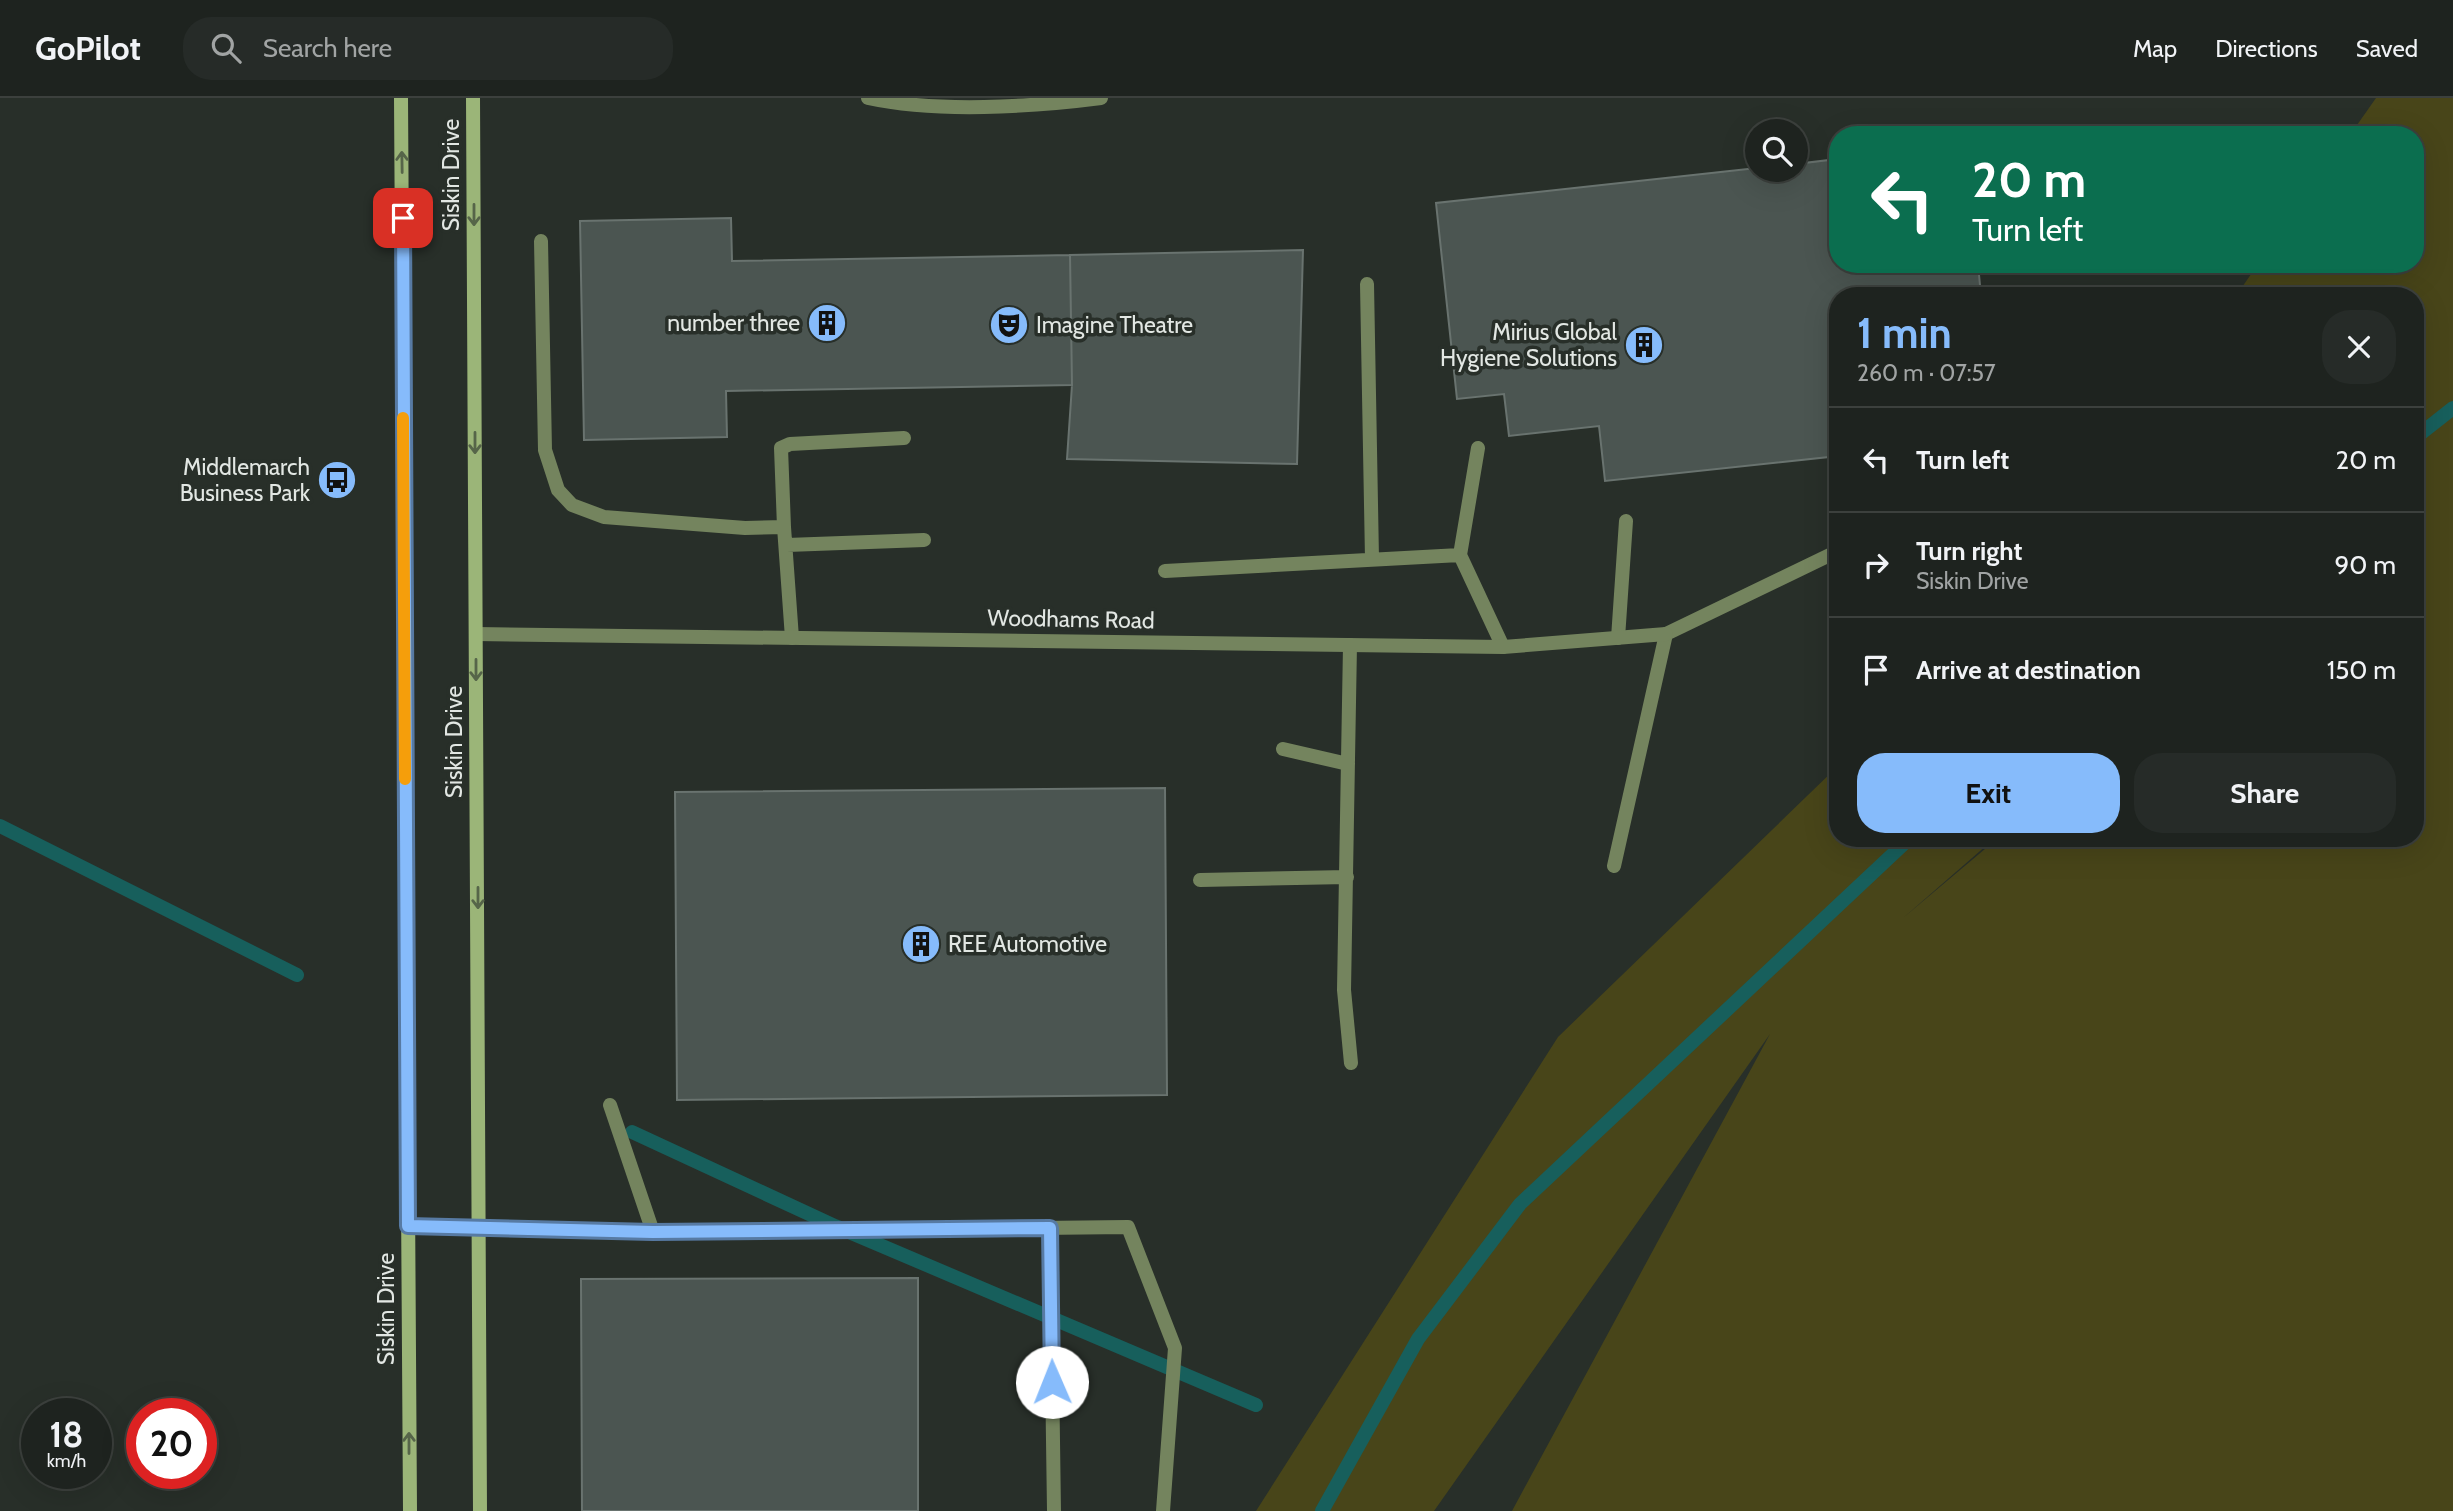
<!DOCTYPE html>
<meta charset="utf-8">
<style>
:root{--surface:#1e231f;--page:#262b28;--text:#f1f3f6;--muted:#a1a4a4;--line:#3c403d;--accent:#86bbfb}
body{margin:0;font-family:Cabin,sans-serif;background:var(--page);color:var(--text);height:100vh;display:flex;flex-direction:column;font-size:26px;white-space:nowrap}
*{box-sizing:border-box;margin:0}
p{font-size:23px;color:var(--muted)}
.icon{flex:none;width:38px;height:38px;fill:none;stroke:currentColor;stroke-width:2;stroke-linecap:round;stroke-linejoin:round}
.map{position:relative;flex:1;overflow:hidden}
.details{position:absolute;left:1829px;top:189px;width:595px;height:560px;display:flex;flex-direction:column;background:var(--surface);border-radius:28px;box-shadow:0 7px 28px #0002,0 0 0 2px var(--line)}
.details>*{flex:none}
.top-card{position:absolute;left:1829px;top:28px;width:595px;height:147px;border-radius:28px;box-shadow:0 7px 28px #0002,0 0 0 2px var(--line);background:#0b6e4f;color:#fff;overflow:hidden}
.buttons{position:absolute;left:1745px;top:21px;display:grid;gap:14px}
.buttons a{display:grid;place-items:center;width:63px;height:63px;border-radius:50%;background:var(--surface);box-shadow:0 7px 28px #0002,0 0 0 2px var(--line);font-size:35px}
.speed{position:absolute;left:21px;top:1300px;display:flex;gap:14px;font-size:35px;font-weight:700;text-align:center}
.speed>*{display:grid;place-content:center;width:91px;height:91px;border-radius:50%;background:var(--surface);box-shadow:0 7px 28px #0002,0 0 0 2px var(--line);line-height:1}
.speed small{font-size:18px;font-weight:400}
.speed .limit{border:10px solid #d22;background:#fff;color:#111}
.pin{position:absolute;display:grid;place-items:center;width:60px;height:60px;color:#fff;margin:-30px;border-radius:14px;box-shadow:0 4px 10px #0006}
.me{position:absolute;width:77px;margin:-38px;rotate:359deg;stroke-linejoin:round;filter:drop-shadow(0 0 5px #0008)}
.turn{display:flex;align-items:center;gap:24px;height:147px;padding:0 28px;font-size:32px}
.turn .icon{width:91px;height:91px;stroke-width:2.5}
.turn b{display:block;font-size:49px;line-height:60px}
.round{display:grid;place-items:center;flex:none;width:74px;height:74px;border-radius:28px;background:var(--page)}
.overview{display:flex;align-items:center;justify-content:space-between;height:119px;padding:0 28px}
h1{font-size:42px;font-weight:700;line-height:52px;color:var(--accent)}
.action{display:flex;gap:14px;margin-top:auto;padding:14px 28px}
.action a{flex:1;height:80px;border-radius:28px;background:var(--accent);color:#111;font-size:28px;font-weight:700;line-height:80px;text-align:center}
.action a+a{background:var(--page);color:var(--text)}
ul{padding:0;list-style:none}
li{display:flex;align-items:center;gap:21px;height:105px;padding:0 28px;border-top:2px solid var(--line)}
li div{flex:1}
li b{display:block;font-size:26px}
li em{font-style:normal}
header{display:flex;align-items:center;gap:42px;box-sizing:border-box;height:98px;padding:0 35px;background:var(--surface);border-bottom:2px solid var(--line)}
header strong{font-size:33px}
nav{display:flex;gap:38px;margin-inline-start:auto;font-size:24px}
.search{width:490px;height:63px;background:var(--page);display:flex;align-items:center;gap:18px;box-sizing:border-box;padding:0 24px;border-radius:28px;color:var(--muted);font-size:26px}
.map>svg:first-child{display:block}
</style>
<header>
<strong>GoPilot</strong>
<div class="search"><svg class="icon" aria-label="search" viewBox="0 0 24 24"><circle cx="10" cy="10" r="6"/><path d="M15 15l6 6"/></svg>Search here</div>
<nav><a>Map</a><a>Directions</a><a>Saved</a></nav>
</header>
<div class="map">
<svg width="2453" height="1413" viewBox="0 0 2453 1413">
<rect width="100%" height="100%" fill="#282f29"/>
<path fill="#484519" d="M2376 0H2453V1413H1512L1770 936 1434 1413H1256L1558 939 1837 669 1838 740H1995L1903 820 1998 740H2415V198H2236L2258 166H2415V37H2350Z"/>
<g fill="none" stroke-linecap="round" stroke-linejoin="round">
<path stroke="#175f5c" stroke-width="14" d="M2415 340 2453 310
M0 728 297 877
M632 1034 835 1128 1256 1307
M1322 1413 1418 1241 1520 1106 1910 740"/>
</g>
<path fill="#4b5551" stroke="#69736f" stroke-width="2" d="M1838 61V166H1978L1981 198H1838V358L1605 383 1599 328 1509 338 1504 296 1457 301 1436 105 1757 70 1796 72V66Z
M731 120 732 163 1070 157 1072 287 726 293 727 339 584 342 580 123Z
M1303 152 1297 366 1067 361 1072 287 1070 157Z
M1165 690 1167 997 677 1002 675 694Z
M918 1180V1413H582L581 1181Z"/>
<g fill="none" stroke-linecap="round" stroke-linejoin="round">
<path stroke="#74845e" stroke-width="14" d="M868 0C937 15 1031 9 1101 0
M541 143 545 352 558 392 572 407 604 419 745 430 784 429 792 540
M1367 186 1372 461
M1478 350 1460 457 1503 549
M784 429 781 350 790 346 904 340
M787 447 924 442
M1165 473 1460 457
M1618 540 1626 423
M1350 547 1344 892 1351 965
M1283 651 1348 666
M1614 768 1666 536 1838 453
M1200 782 1347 779
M610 1007 653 1134
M408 1128 653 1134 1128 1129 1175 1250 1163 1413
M1050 1130 1054 1413"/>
<path stroke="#74845e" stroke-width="14" d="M476 536 1503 549 1666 536"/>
<path stroke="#9bb578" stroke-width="14" d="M401 0 410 1413
M473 0 480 1413"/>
</g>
<defs><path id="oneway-shaft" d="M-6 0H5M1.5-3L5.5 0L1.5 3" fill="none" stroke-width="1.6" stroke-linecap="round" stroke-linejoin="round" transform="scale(1.75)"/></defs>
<g stroke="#566549">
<use href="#oneway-shaft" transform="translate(402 64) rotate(-91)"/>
<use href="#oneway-shaft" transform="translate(474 117) rotate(90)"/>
<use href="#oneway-shaft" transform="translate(475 345) rotate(90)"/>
<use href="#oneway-shaft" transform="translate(476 572) rotate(90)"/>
<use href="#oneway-shaft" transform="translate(478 800) rotate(90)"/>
<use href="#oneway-shaft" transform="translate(409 1345) rotate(-90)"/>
</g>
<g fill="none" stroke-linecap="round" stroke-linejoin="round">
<g stroke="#577aa3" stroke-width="18">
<path id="route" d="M403 120 408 1128 653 1134 1050 1130 1052 1284"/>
</g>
<use href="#route" stroke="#86bbfb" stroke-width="12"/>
<path stroke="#f59e0b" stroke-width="12" d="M403 320 405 681"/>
</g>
<defs>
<g id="building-disc" transform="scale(2.0125)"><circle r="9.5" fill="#86bbfb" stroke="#282f29"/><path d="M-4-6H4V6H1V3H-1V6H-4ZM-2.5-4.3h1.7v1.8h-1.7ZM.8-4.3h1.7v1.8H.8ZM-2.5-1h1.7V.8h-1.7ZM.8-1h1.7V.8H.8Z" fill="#111"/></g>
<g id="theatre-disc" transform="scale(2.0125)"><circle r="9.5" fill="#86bbfb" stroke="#282f29"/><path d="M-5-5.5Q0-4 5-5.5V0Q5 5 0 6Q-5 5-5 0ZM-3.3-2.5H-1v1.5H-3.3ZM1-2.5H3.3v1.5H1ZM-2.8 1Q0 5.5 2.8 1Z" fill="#111"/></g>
<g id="bus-disc" transform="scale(2.0125)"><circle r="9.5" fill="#86bbfb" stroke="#282f29"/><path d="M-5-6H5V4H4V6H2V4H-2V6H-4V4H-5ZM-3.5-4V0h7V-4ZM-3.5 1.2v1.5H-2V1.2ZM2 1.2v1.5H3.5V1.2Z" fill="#111"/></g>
</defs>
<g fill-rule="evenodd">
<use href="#building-disc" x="827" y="225"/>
<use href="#theatre-disc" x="1009" y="227"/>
<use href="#building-disc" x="1644" y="247"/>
<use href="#bus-disc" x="337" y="382"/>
<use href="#building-disc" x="921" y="846"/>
</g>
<g text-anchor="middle" stroke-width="7" stroke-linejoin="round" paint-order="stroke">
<g font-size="23" fill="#e2e7e3" stroke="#282f29">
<text transform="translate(451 77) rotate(-90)" y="8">Siskin Drive</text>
<text transform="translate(1071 521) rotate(1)" y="8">Woodhams Road</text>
<text transform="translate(454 644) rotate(-90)" y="8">Siskin Drive</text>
<text transform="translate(386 1211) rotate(-90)" y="8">Siskin Drive</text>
</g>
<g font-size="23" fill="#e2e7e3" stroke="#282f29" text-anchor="end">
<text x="800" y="233">number three</text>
<text x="1036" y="235" text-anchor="start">Imagine Theatre</text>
<text x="1617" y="242">Mirius Global<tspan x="1617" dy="26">Hygiene Solutions</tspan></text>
<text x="310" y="377">Middlemarch<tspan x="310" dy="26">Business Park</tspan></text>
<text x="948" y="854" text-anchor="start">REE Automotive</text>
</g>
</g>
</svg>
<div class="buttons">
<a><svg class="icon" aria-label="search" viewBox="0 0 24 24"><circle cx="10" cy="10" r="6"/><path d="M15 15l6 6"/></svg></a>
</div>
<div class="speed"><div>18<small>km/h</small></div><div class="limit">20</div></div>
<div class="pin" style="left:403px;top:120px;background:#d93025"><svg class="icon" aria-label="arrive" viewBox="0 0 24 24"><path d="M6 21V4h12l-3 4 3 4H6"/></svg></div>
<svg class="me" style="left:1052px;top:1284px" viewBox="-20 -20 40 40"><circle r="19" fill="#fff"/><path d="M0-13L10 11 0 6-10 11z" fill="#86bbfb"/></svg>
<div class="top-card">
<div class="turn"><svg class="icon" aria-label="left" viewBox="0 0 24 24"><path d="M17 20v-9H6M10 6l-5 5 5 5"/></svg><div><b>20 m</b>Turn left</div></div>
</div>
<section class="details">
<div class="overview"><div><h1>1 min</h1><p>260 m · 07:57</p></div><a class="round"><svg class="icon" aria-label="close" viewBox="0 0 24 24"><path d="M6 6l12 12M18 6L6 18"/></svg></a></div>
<ul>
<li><svg class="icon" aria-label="left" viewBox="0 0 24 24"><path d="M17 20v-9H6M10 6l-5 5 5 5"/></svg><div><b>Turn left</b></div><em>20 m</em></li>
<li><svg class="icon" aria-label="right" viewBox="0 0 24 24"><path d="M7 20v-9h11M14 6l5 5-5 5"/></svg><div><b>Turn right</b><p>Siskin Drive</p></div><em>90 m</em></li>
<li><svg class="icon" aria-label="arrive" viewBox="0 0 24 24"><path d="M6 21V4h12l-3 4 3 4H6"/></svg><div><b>Arrive at destination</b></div><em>150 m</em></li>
</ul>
<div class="action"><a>Exit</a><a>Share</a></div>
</section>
</div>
